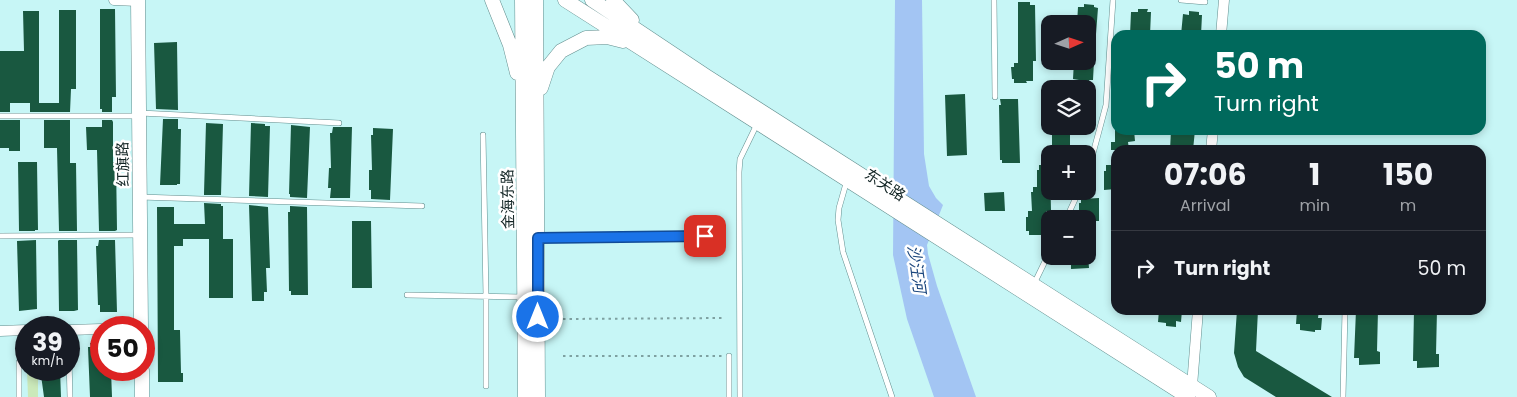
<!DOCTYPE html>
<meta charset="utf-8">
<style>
:root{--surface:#171b24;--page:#242831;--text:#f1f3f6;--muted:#9ea1a6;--line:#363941}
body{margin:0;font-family:Poppins,"Noto Sans SC",sans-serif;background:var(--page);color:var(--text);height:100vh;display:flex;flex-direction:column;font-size:19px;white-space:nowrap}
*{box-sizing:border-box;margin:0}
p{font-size:16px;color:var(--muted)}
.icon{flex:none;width:28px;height:28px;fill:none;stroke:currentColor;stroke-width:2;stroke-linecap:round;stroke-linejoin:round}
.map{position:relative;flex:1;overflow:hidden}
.side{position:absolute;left:1111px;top:145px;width:375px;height:170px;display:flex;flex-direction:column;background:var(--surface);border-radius:15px;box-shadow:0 2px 8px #0003}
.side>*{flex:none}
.guide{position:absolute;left:1111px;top:30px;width:375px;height:105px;border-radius:15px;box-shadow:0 2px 8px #0003;background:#00695c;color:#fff;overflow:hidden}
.needle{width:32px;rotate:87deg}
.buttons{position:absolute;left:1041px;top:15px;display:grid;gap:10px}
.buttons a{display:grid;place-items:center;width:55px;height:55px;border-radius:10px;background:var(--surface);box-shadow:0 2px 8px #0003;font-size:25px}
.speed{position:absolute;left:15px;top:316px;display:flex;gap:10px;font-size:25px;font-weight:700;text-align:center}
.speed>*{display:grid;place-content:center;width:65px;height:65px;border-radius:50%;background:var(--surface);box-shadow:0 2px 8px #0003;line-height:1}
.speed small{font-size:12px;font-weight:400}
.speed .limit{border:8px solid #d22;background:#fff;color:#111}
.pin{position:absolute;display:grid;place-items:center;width:42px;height:42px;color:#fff;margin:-21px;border-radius:10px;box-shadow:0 2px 8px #0006}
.me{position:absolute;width:55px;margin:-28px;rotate:0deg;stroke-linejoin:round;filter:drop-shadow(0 0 4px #0008)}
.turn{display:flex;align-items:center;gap:18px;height:105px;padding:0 20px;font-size:22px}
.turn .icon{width:65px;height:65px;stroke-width:2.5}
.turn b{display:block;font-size:35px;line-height:42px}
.eta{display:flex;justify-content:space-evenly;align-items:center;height:85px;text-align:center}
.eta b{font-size:30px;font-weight:700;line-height:35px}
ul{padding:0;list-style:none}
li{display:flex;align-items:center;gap:15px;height:75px;padding:0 20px;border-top:1px solid var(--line)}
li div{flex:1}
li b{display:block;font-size:19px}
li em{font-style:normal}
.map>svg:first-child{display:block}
</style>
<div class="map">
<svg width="1517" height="397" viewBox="0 0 1517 397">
<rect width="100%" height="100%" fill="#c7f6f6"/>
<path fill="#cbe9ba" d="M27 370H38V397H28Z"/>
<path fill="#a3c5f3" d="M895 0H922L924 154 929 186 936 198 943 205 927 245 928 254 937 286 976 397H934L907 319 893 255Z"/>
<path fill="#195840" d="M1018 2H1030V5H1035L1036 61H1033V81H1026L1027 83H1014V79H1012L1011 67H1014V63H1018Z
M1084 4 1094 5V7L1098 8 1094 60H1088V24H1077L1078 7H1084Z
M100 9H115L116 97H112V112H102V109H100Z
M1138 9H1148L1147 12H1151L1150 35H1130L1131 12H1138Z
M59 10H76V89H71L70 112H30V103H10V112H0V51H24L23 11H39V103H59Z
M1189 11 1199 12V15H1202L1201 35H1181L1183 14 1189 15Z
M177 42 178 110 156 109 154 43Z
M1074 61H1094L1093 80H1089V83H1079V80L1073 79Z
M965 94 967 155 947 156 945 95Z
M1000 99H1018L1020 163H1002V160H1000L999 105H1001Z
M163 119H178V129H181L180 184H177V185H160Z
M0 120H20V151H9V148H0Z
M44 120H70V163H76L77 231H59L57 148H44Z
M102 120H112L113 122V162H116L117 230 115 231H99L97 150H87L86 127H102Z
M206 123 223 124 221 195H204V193Z
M251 123 265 124V126H270L268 197 249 196Z
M291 125 310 127 307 198 290 197V194H289Z
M1052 126H1070V146L1052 147Z
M333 127H352L350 198H330L331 188H328L329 168H331L330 133H332Z
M373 128 393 129 390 200 371 199V190H369V170H372L371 135H373Z
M1115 130H1134L1135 141 1128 142 1129 150H1111V142H1115Z
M1171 130H1195L1193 150H1170Z
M18 162H37L38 230H35V231H19Z
M1039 165H1050L1051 211H1046V235H1029V231H1026V217H1028V211H1032L1031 192H1033V187H1037V170H1039Z
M1106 165H1116V189L1104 190V171H1106Z
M1004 192 1005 211H985L984 193Z
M1099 198V221H1088V219L1079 217V203H1081V199Z
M204 203 221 204V206H223V239H233V298H209V239H183V246H174V330H180L181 373H183V382H158L157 207H174V224H205Z
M249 205 268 207 270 268H266L267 292H264V301H252Z
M290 206 307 207 308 295H291V291H289L288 212H290Z
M352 221H371L372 288H352Z
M36 240 37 309 19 311 17 241Z
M59 240H77L78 310 74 311H59L58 241Z
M99 240H115L117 312H100V305H98L96 246H98Z
M1071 256H1088L1089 268 1071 269Z
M1159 310H1182L1181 322 1176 321V327L1166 326V323L1158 322Z
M1237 310H1258L1256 351 1332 397H1276L1244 377 1238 367 1234 353Z
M1297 310H1319L1318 318H1322L1321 330H1315V332L1300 330V324H1296Z
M1356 310H1378L1377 351 1380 352V364L1359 365V358H1354Z
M1414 310H1437L1436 354H1439V367L1417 368V361H1413Z
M101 342V370H111L112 397H90L88 347H91L90 343Z
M43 370H60L61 397H44L41 375H43Z"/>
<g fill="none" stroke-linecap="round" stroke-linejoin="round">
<g stroke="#628e8e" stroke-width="6">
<path id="lane" d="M994 0 995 97
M1181 0 1205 2
M140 113 339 123
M0 116H138
M483 135 486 296V386
M1088 172 1106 105 1113 0
M847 180 839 208 838 220 843 252 892 397
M140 197 422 206
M1066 219 1079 191
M0 236 140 235
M539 238 723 236
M1034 284 1050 251
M407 295 522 297
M69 358 70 397
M19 362V397
M729 397V356
M740 397 739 172 740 159 757 124
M1343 397 1345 310"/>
</g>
<g stroke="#628e8e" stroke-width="11">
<path id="street" d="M114 0 138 1
M1221 35 1224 0
M1211 150 1213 130
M69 330 101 329
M0 331 26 330
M1192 386 1198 310"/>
</g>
<g stroke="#628e8e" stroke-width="15">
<path id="secondary" d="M138 0 141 328
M492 0 510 45 517 73
M522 0 525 397
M536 0 538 397
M565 0 1188 397
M592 0 706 76 1209 397
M613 0 632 20
M541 88 548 67 561 51 586 38 607 37 623 41
M142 370V397"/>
</g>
<path stroke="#7ea1a1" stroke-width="2" stroke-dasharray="2.5 4" stroke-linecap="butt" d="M563 319 725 318
M563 356H722"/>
<use href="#lane" stroke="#fff" stroke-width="5"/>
<use href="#street" stroke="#fff" stroke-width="10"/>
<use href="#secondary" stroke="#fff" stroke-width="14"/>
</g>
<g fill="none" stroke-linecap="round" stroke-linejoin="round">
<g stroke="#114b97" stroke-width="12">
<path id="route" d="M538 317V238L705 236"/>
</g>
<use href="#route" stroke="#1a73e8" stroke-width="9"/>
</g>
<g text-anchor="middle" stroke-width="5" stroke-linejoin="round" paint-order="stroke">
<g font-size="15" fill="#132525" stroke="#fff">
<text transform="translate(123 164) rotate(-91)" y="5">红旗路</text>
<text transform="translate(885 185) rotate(33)" y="5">东关路</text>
<text transform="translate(508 199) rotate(-91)" y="5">金海东路</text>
</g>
<g font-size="16" font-style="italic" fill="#1b467d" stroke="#fff">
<text transform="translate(917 269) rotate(82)" y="6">沙汪河</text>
</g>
</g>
</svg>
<div class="buttons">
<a><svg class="needle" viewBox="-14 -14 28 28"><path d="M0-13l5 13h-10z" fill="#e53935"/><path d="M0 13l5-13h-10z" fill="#9ea1a6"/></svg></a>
<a><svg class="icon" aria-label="layers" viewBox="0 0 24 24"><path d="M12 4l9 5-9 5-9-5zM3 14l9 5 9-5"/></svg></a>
<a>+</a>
<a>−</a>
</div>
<div class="speed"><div>39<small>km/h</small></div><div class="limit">50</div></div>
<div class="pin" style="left:705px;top:236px;background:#d93025"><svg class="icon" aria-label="arrive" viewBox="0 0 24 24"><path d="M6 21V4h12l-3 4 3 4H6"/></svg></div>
<svg class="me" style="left:538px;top:317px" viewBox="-20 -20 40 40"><circle r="17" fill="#1a73e8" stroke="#fff" stroke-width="3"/><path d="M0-11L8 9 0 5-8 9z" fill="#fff"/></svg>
<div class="guide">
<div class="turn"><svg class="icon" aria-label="right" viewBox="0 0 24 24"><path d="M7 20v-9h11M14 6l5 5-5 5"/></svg><div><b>50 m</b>Turn right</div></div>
</div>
<section class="side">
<div class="eta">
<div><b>07:06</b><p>Arrival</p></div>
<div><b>1</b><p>min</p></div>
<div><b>150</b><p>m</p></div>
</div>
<ul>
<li><svg class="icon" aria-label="right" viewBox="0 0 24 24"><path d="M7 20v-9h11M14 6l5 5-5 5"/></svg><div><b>Turn right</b></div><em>50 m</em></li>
</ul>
</section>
</div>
